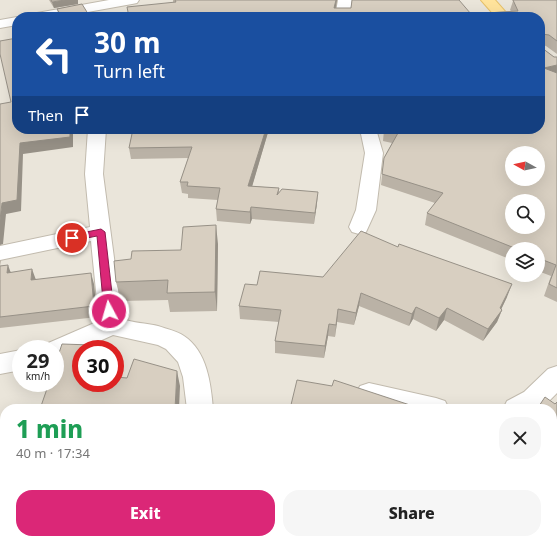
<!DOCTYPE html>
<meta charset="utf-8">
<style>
:root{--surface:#fff;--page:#f6f6f6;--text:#222;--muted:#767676;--accent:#db2777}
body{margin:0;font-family:"Noto Sans",sans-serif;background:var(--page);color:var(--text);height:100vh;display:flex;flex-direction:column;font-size:15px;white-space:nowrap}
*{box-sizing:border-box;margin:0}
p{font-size:13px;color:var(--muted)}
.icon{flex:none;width:22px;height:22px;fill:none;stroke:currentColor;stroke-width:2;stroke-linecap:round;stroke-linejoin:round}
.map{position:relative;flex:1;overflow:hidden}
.panel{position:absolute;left:0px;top:404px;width:557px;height:140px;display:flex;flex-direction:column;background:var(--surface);border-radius:16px 16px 0 0;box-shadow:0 4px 16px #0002}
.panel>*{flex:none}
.top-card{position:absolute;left:12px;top:12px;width:533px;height:122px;border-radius:16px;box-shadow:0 4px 16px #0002;background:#1a4fa0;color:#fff;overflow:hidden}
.needle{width:26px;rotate:278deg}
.controls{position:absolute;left:505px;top:146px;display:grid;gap:8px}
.controls a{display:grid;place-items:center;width:40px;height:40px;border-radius:50%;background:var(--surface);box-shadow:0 4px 16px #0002;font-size:20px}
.speed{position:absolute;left:12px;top:340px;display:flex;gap:8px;font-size:20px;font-weight:700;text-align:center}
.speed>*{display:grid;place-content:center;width:52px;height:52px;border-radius:50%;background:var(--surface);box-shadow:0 4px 16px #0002;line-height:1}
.speed small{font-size:10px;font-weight:400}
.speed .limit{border:6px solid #d22;background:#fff;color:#111}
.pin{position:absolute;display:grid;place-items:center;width:34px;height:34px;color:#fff;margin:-17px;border:2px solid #fff;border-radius:50%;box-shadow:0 1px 4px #0007}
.me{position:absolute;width:44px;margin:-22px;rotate:354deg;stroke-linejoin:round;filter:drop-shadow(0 0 3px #0008)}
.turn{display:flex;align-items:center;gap:14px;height:84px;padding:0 16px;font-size:18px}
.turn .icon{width:52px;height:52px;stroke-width:2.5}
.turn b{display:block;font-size:28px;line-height:34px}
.then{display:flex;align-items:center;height:38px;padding:0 16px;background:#0003;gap:8px;font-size:15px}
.round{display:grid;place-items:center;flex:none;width:42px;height:42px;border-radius:16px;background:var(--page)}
.summary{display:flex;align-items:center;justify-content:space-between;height:68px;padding:0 16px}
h1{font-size:24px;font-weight:800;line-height:30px;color:#1e9e55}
.action{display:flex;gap:8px;margin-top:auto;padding:8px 16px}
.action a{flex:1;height:46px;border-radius:16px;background:var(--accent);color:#fff;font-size:16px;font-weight:800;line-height:46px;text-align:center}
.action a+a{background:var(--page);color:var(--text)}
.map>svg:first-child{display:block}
</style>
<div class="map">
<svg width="557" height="544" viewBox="0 0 557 544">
<rect width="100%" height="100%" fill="#f6f3ec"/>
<path fill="#eae5da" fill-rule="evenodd" d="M0 0H557V544H0ZM17 17H540V129H17ZM512 153H538V179H512ZM512 201H538V227H512ZM512 249H538V275H512ZM21 349H55V383H21ZM81 349H115V383H81ZM5 409H552V539H5Z"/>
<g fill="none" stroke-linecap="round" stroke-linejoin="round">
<g stroke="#c2bbae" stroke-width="2">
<path id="minor" d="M109 0H139L137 3 132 4 60 17H30L32 14 37 13Z
M338 0H352L349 17H335Z
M17 17V25L0 28V20Z
M88 129H106L103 174 122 319C133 323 146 323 158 326 167 329 177 331 184 336 207 351 211 384 213 409H187L183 377 178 362 166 349 158 345 113 335 55 361V349H44L46 344 99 321 91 241 0 260V246L90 227 85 174Z
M356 129H376L383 153 376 210 366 232 359 234 352 232 349 227 356 210 365 153 361 134Z
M21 350V370L0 374V354Z
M557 366V393L542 408 503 409 507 401 524 392 548 369Z
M369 383 436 398 445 401 449 409C419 409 389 412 360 402L356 394 360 386Z
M171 539H201V544H171Z"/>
</g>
<g stroke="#e6c16a" stroke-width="2">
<path id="major" d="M481 0H495L510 17H496Z"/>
</g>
<use href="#minor" fill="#fff" fill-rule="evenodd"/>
<use href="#major" fill="#ffe39c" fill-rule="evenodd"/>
</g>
<path fill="#bab2a6" d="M49 0H78V4L54 8Z
M173 0H337L336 8 471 14 511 11 510 10 513 1 512 0H557V54L546 46 542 45V48L554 57H557V302L544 296 551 276 538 271V249H512V260L425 225 427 213 435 203 381 185 384 158 392 143 383 141 384 130 540 129V17L173 3Z
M57 9 90 17H59Z
M269 129 252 186 279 188V192L317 203 314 224 252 219 250 224 217 221 216 209 218 200 188 198V194L182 193 180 182 188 158 131 159 129 148Z
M218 244 217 311 170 312 168 300 121 301 116 282 131 259 181 250Z
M0 260 1 261 0 266 11 272 36 279 94 284 97 317 0 328Z
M257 285 507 297 501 309 502 310 497 322 483 341 444 320 436 331 413 319 409 326 359 306 354 325 337 322 335 337 328 336 324 358 275 353V341L279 322 240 319 239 306Z
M557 402V544H481L483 539H552L555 404Z
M0 440H5V493L3 500H0Z"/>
<path fill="#979187" d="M65 0H78V4L54 8 52 2Z
M336 0H337L334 17V8Z
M557 65V75L544 68Z
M70 129H73V147L23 154 21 211 6 214 3 244 0 245V220L2 203 20 143Z
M266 129H269L249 197 248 186Z
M318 192 317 203 314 224 315 213Z
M251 207 252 219 250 224V212Z
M216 225 218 244 217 311 215 292Z
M8 265 12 276 7 273Z
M32 269 36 280H31Z
M91 273 94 284 97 317 94 306Z
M512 284 507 297 499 314 502 310 497 322 483 341 488 329 500 308Z
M361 293 359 306 354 325 356 313Z
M416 307 413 319 409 326 412 314Z
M447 308 444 320 436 331 439 318Z
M338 309 337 322 335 337 336 325Z
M329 324 328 336 324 358 325 346Z
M177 371 180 386 179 409H175Z
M0 464 5 472V493L3 500 0 495Z
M168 539H170L171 544H167Z
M276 539H278L277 544H276Z"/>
<path fill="#d8cfc1" stroke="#979187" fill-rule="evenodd" d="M51 0H65L52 2Z
M175 0H336L334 8H351L352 0H459L471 14 518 11 513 0H557V41L549 35 542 34V48L554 57H557V65L544 68 557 73V288L549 284 556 265 538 258V249H517L427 213 443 193 382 174 384 158 398 133 384 130 385 129H540V17H129L127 7 176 2ZM512 153H538V179H512ZM512 201H538V227H512Z
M82 4 90 17H62L57 9Z
M17 38V129H70V137L20 143 17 200 2 203 0 220V104L11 102 0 54V41Z
M133 129H266L248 186 279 188 277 195 282 189 318 192 315 213 251 207 250 212 216 209 220 188 187 186 188 182H180L192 147 129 148Z
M216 225 215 292 167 293 168 280 116 282 114 261 131 259 132 251 181 250 183 227Z
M361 231 398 247 399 244 512 284 500 308 502 310 488 329 447 308 439 318 416 307 412 314 361 293 356 313 338 309 336 325 329 324 325 346 275 341 281 310 239 306 245 284 257 285 260 271 323 277Z
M8 265 7 273 32 269 31 280 91 273 94 306 0 317V266Z
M62 344 92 345 90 349H81V383H115V377L127 378 134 359 177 371 175 409H40L49 383H55V365Z
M297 380 332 386 334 380 419 408 418 409H290Z
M545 397 555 404 557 402V541L556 540 554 544H482L484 539H552V409H537Z
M0 440H5V464L0 463Z
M92 539H168L167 544H48V542Z
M206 539H276V544H214L205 543Z"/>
<path fill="#db2777" stroke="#8e194d" d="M101 229 105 232 114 311 112 313H105L104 311 97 236 72 241 68 238 72 235Z"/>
</svg>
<div class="controls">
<a><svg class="needle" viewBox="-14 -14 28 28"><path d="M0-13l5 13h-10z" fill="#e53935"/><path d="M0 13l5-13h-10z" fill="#767676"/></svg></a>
<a><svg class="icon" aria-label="search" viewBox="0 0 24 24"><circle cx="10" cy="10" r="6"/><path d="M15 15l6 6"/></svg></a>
<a><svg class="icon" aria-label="layers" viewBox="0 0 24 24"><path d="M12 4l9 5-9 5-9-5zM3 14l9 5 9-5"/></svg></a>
</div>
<div class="speed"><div>29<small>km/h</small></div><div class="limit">30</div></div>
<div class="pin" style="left:72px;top:238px;background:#d93025"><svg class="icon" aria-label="arrive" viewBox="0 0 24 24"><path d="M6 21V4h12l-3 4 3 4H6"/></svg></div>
<svg class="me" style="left:109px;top:311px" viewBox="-20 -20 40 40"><circle r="17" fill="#db2777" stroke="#fff" stroke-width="3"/><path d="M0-11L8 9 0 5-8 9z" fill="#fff"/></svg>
<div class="top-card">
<div class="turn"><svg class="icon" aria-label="left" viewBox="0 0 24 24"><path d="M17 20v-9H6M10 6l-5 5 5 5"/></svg><div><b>30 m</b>Turn left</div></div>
<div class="then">Then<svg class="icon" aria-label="arrive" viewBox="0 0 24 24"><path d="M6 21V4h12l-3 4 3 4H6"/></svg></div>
</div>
<section class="panel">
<div class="summary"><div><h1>1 min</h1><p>40 m · 17:34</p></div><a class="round"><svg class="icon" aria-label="close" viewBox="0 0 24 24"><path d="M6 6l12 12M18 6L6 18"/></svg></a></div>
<div class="action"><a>Exit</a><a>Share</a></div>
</section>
</div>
